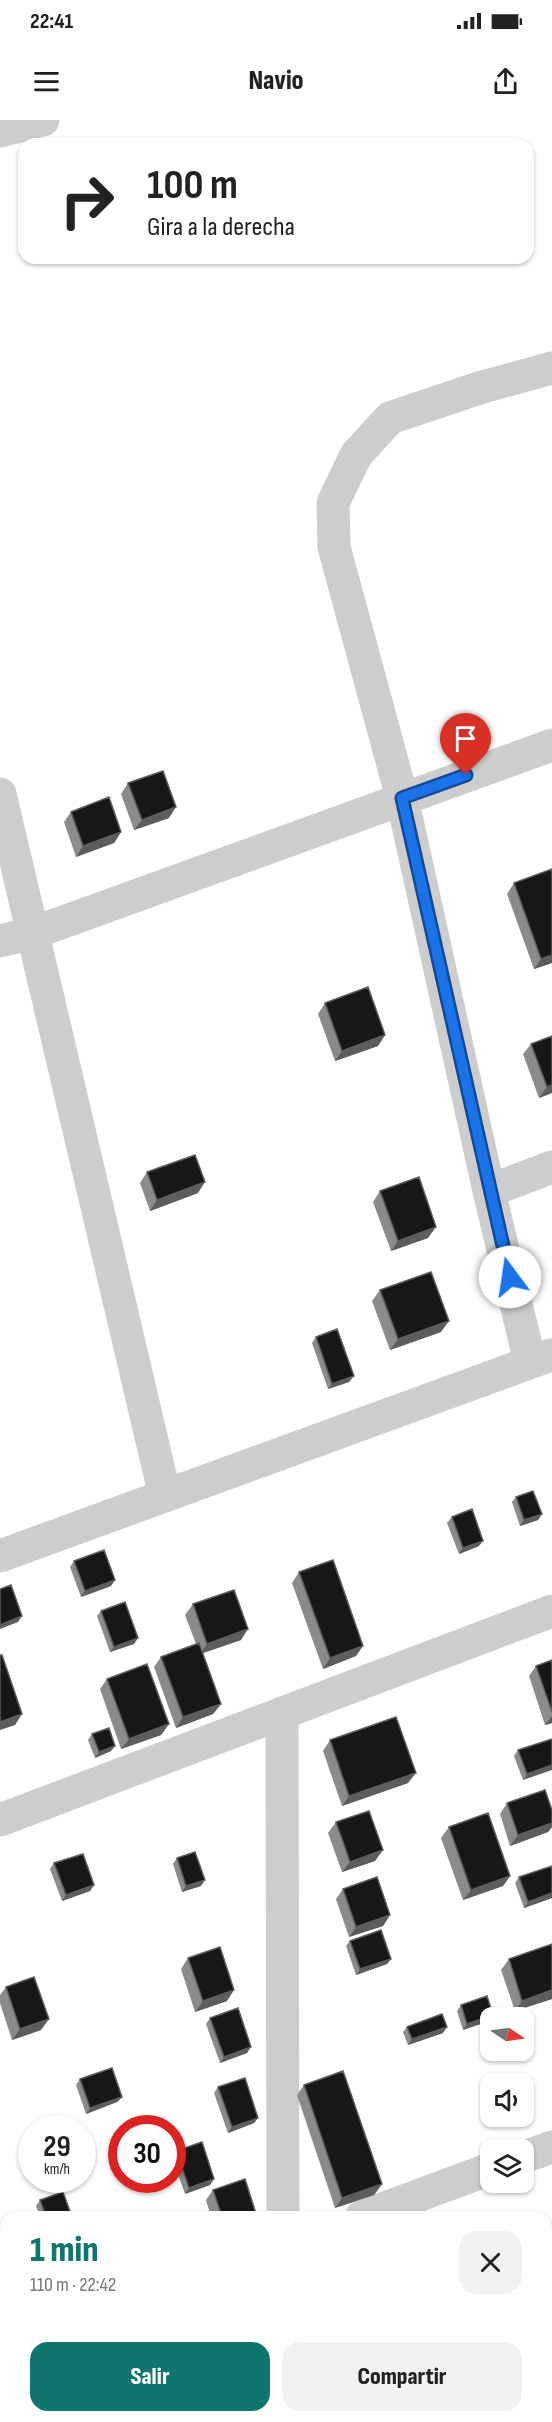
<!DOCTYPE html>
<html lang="es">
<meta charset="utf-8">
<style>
:root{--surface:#fff;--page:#f2f2f2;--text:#222;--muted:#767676;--accent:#0f766e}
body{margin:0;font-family:"Sofia Sans Condensed",sans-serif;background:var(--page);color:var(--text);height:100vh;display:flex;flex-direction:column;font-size:22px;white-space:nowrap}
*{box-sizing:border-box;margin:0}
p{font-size:20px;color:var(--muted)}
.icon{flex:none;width:33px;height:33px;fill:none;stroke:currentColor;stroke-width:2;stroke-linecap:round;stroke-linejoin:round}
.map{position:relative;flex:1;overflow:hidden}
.panel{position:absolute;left:0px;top:2091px;width:552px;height:212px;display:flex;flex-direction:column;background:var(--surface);border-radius:18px 18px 0 0;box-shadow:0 2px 4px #0004}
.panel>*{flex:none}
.top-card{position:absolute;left:18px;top:18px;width:516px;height:126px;border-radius:18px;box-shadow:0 2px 4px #0004;background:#fff;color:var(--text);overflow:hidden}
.needle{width:39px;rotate:103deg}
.tools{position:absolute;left:480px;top:1887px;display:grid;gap:12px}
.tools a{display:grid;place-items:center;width:54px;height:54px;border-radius:12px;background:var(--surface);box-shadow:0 2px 4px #0004;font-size:30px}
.speed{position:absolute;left:18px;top:1995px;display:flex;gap:12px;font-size:30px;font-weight:700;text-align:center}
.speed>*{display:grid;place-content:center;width:78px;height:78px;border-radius:50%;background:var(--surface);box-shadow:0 2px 4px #0004;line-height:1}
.speed small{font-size:15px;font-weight:400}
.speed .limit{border:9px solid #d22;background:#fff;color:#111}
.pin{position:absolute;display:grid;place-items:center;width:51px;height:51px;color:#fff;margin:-62px -26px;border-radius:50% 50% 50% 0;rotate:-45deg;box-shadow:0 0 6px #0007}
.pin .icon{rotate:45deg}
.me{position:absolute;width:66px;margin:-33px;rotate:346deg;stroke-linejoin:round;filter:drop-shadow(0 0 4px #0008)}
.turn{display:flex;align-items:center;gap:21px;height:126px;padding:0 30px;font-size:27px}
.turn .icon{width:78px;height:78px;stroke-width:2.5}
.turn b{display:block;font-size:42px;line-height:51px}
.round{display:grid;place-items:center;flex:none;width:63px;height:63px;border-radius:18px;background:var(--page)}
.overview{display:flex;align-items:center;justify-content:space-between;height:102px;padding:0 30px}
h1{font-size:36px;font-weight:800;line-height:45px;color:var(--accent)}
.cta{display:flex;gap:12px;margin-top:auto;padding:12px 30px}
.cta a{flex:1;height:69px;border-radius:18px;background:var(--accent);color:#fff;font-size:24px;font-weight:800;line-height:69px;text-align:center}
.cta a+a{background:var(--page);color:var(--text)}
.status{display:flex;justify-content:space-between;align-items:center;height:42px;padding:0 30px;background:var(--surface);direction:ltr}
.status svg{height:16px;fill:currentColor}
header{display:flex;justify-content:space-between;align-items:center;height:78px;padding:0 30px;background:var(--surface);font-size:27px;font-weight:800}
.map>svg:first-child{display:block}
</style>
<div class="status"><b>22:41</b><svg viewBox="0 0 49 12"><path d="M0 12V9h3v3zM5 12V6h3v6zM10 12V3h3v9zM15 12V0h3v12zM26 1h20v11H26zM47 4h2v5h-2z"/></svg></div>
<header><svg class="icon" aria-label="menu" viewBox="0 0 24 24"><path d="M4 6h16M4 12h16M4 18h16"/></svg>Navio<svg class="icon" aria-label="share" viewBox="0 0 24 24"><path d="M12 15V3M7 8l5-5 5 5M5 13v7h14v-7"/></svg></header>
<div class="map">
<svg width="552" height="2302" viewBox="0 0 552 2302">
<rect width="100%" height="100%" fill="#fff"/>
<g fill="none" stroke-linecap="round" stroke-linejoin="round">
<path stroke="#cdcdcd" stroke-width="33" d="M0 11 43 0
M0 674 165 1376
M0 821 33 813 552 625
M489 1071 552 1047
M530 1242 489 1071 402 678 334 427 333 383 356 335 390 298 479 268 552 248
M0 1436 551 1235
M282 1593 283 2097
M0 1700 552 1491
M524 2037 552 2027
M361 2097 490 2049
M0 2230 6 2228
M301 2296 302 2302"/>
</g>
<path fill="#8b8b8b" d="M128 663 169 698 134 710 121 674Z
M71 692 121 712 114 723 76 737 64 702Z
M552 749V843L534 849 507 774 514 763Z
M325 883 385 915 378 926 335 941 318 894Z
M552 916V973L539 978 523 934 531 924Z
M147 1052 198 1073 150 1091 140 1063Z
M380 1071 428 1118 391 1131 373 1082Z
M380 1170 441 1212 390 1230 372 1181Z
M316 1217 349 1262 328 1269 312 1223Z
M516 1377 542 1394 538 1400 520 1406 512 1382Z
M452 1397 479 1426 459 1434 447 1403Z
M74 1441 111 1466 81 1477 70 1447Z
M299 1452 356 1536 323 1549 292 1463Z
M193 1484 241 1520 203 1533 221 1584 213 1594 176 1608 154 1547 161 1537 196 1524 185 1495Z
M101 1491 134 1524 110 1532 97 1496Z
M552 1540V1603L545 1605 529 1556 536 1546Z
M107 1559 169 1604 161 1615 121 1629 100 1569Z
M92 1614 111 1631 95 1638 88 1620Z
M552 1619 523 1660 514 1636 518 1630Z
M330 1620 408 1663 342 1686 323 1631Z
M507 1683 552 1690V1707L548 1712 510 1726 500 1694Z
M336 1702 375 1741 342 1752 328 1713Z
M449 1707 510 1756 503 1766 463 1780 441 1718Z
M177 1738 201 1766 182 1772 173 1744Z
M54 1743 94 1765 90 1771 62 1781 50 1749Z
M519 1757 552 1778 524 1788 515 1763Z
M343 1769 390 1795 383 1806 349 1817 336 1779Z
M350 1821 391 1839 387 1844 356 1855 346 1826Z
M188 1838 227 1881 195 1892 181 1849Z
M509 1839 552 1879 515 1891 501 1850Z
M6 1867 41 1910 12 1920 0 1883V1875Z
M461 1885 493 1895 492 1898H490L489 1901 463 1910 457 1891Z
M210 1898 247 1933 220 1943 206 1904Z
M407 1907 443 1913 408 1925 403 1912Z
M80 1959 122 1977 117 1982 86 1994 76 1965Z
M304 1965 382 2064 374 2075 335 2088 297 1975Z
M218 1967 258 1998 254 2003 228 2013 214 1973Z
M176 2031 210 2065 185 2074 172 2037Z
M213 2070 257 2097H211L206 2080Z
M40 2080 72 2097H40L36 2086Z"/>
<path fill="#5d5d5d" d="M176 687 169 698 134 710 142 700Z
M121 712 114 723 76 737 83 726Z
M552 835V843L534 849 541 839Z
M385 915 378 926 335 941 342 931Z
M552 965V973L539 978 547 967Z
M205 1062 198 1073 150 1091 157 1080Z
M436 1107 428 1118 391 1131 398 1121Z
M449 1201 441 1212 390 1230 398 1219Z
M354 1256 349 1262 328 1269 332 1264Z
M542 1394 538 1400 520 1406 524 1400Z
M483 1421 479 1426 459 1434 463 1428Z
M115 1460 111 1466 81 1477 85 1471Z
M22 1496 18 1502 0 1509V1505Z
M248 1509 241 1520 200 1534 207 1524Z
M138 1518 134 1524 110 1532 114 1527Z
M363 1526 356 1536 323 1549 330 1538Z
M221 1584 213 1594 176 1608 183 1597Z
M22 1594 15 1605 0 1610V1602Z
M552 1596V1603L545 1605Z
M169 1604 161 1615 121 1629 129 1619Z
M115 1626 111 1631 95 1638 99 1632Z
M552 1645V1650L523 1660 527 1654Z
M416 1653 408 1663 342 1686 349 1676Z
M552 1703V1707L548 1712 510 1726 518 1715Z
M383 1730 375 1741 342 1752 350 1742Z
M510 1756 503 1766 463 1780 471 1770Z
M205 1760 201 1766 182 1772 186 1766Z
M94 1765 90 1771 62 1781 66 1775Z
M552 1773V1778L524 1788 528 1782Z
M390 1795 383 1806 349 1817 356 1807Z
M391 1839 387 1844 356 1855 360 1849Z
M234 1870 227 1881 195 1892 203 1881Z
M552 1870V1879L515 1891 522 1881Z
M493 1895 492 1898H490L489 1901 463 1910 467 1904Z
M49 1899 41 1910 12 1920 20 1909Z
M447 1907 443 1913 408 1925 412 1919Z
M251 1927 247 1933 220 1943 224 1937Z
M122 1977 117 1982 86 1994 90 1988Z
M258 1998 254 2003 228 2013 232 2007Z
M214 2059 210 2065 185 2074 189 2068Z
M382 2064 374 2075 335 2088 342 2078Z"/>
<path fill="#171717" stroke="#5d5d5d" stroke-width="1.5" d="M163 651 176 687 142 700 128 663Z
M109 677 121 712 83 726 71 692Z
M552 749V835L541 839 514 763Z
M368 867 385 915 342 931 325 883Z
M552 916V965L547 967 531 924Z
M195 1035 205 1062 157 1080 147 1052Z
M419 1057 436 1107 398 1121 380 1071Z
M431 1152 449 1201 398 1219 380 1170Z
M337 1209 354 1256 332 1264 316 1217Z
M533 1371 542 1394 524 1400 516 1377Z
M472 1389 483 1421 463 1428 452 1397Z
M104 1430 115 1460 85 1471 74 1441Z
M333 1440 363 1526 330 1538 299 1452Z
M11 1465 22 1496 0 1505V1469Z
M234 1470 248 1509 207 1524 193 1484Z
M125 1482 138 1518 114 1527 101 1491Z
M199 1523 221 1584 183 1597 161 1537Z
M0 1535H2L22 1594 0 1602Z
M552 1540V1592L536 1546Z
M147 1544 169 1604 129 1619 107 1559Z
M396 1597 416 1653 349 1676 330 1620Z
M109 1608 115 1626 99 1632 92 1614Z
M552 1619V1645L527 1654 518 1630Z
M545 1670 552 1690V1703L518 1715 507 1683Z
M369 1691 383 1730 350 1742 336 1702Z
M488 1693 510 1756 471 1770 449 1707Z
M195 1732 205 1760 186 1766 177 1738Z
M83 1734 94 1765 66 1775 54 1743Z
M552 1746V1773L528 1782 519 1757Z
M377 1757 390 1795 356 1807 343 1769Z
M381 1810 391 1839 360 1849 350 1821Z
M552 1824V1870L522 1881 509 1839Z
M220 1827 234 1870 203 1881 188 1838Z
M34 1857 49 1899 20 1909 6 1867Z
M487 1876 493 1895 467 1904 461 1885Z
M238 1888 251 1927 224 1937 210 1898Z
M442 1894 447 1907 412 1919 407 1907Z
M112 1948 122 1977 90 1988 80 1959Z
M343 1951 382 2064 342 2078 304 1965Z
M245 1958 258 1998 232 2007 218 1967Z
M202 2022 214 2059 189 2068 176 2031Z
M245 2059 257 2097H222L213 2070Z
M63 2072 72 2097H46L40 2080Z"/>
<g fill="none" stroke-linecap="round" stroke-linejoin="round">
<g stroke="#114b97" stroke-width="15">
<path id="route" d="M466 655 402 678 510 1157"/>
</g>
<use href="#route" stroke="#1a73e8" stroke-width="10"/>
</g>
</svg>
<div class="tools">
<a><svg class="needle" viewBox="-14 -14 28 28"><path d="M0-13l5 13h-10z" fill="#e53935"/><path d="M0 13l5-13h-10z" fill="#767676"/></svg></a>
<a><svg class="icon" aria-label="sound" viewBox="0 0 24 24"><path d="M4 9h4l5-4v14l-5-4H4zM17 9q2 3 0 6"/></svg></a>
<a><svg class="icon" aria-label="layers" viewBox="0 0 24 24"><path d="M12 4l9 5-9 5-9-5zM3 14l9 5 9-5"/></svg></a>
</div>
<div class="speed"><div>29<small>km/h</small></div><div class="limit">30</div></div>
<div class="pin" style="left:466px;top:655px;background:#d93025"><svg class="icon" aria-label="arrive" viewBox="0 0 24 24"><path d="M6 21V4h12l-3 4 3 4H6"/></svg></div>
<svg class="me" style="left:510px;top:1157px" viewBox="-20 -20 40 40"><circle r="19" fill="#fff"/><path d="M0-13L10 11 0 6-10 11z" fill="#1a73e8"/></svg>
<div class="top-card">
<div class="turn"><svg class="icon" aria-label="right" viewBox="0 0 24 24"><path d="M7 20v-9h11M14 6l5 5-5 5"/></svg><div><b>100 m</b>Gira a la derecha</div></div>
</div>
<section class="panel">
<div class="overview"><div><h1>1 min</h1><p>110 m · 22:42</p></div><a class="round"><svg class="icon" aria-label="close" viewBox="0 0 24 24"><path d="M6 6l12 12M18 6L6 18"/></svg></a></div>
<div class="cta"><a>Salir</a><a>Compartir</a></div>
</section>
</div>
